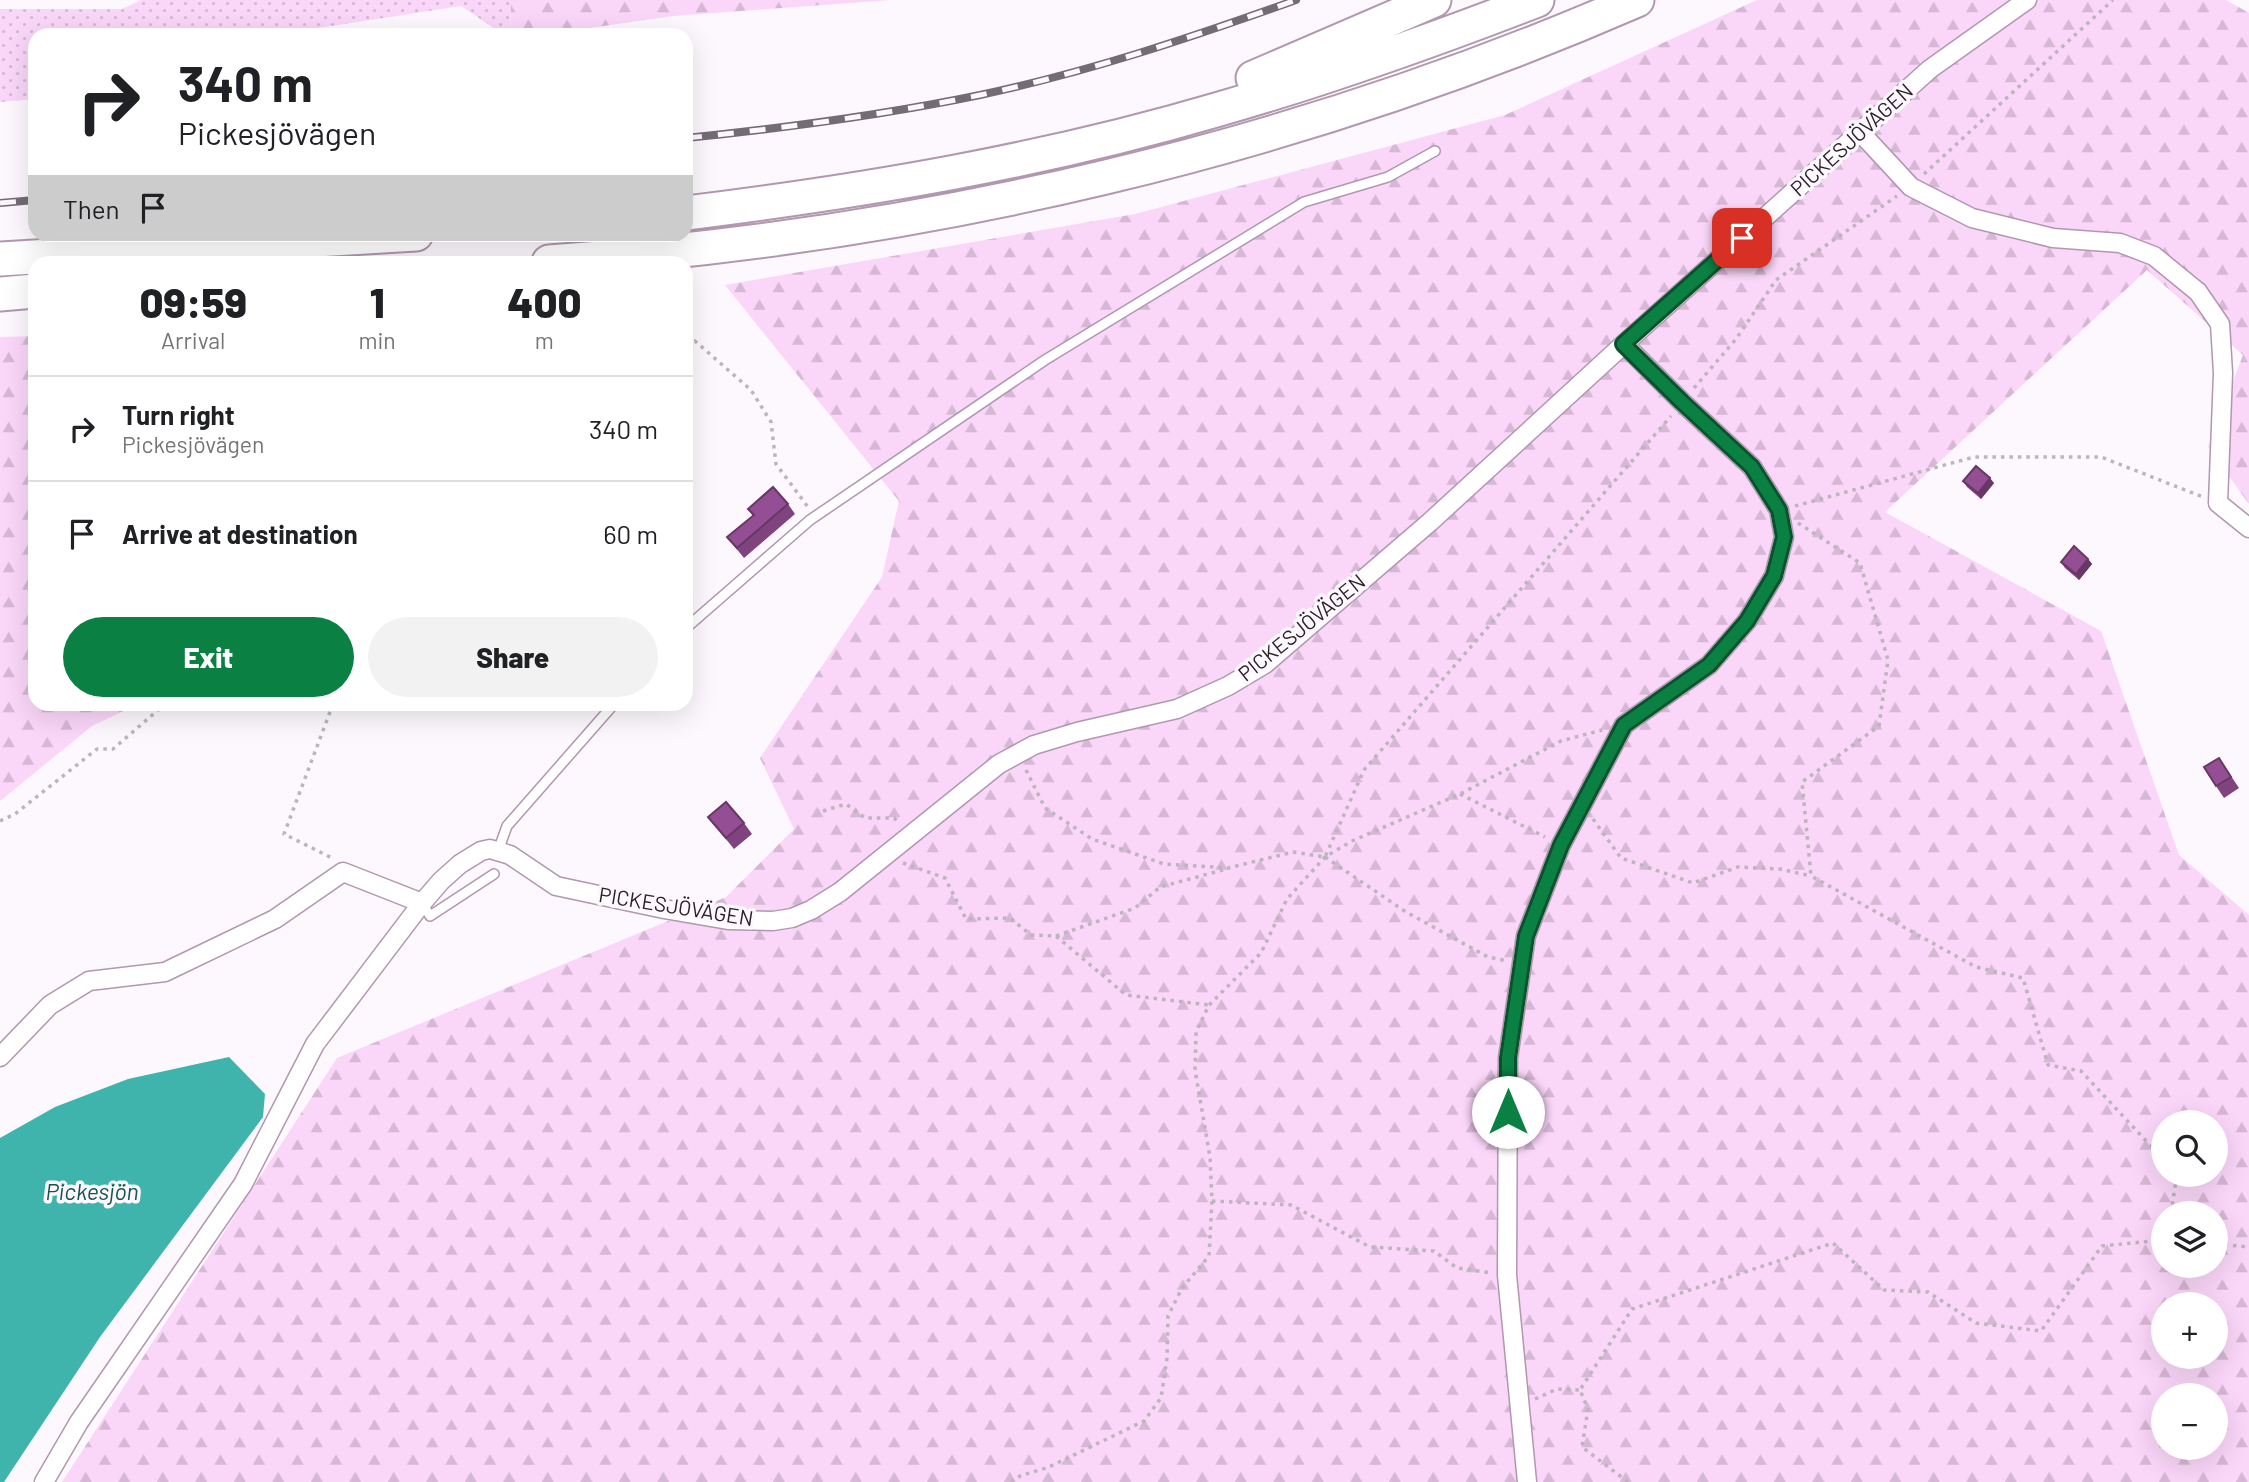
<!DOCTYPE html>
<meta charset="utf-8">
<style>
:root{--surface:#fff;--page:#f2f2f2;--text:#202124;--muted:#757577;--line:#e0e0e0;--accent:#0b8043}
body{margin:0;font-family:Barlow,sans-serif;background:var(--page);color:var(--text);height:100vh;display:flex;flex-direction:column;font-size:26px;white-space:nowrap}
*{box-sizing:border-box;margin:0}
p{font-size:23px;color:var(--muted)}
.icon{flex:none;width:38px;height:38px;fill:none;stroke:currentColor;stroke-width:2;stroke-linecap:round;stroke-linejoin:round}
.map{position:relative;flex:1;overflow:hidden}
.side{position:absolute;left:28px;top:256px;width:665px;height:455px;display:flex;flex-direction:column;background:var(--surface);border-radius:21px;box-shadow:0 7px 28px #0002}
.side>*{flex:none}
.banner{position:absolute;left:28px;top:28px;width:665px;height:214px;border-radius:21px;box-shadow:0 7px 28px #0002;background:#fff;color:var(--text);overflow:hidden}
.fabs{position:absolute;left:2151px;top:1110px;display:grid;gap:14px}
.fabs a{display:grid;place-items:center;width:77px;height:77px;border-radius:50%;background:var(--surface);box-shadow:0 7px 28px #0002;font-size:35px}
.pin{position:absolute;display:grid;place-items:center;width:60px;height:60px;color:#fff;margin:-30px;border-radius:14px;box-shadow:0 4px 10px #0006}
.me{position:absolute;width:77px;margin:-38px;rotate:0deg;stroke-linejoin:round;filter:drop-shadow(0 0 5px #0008)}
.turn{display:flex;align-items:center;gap:24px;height:147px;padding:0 35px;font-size:32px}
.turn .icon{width:91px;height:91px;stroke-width:2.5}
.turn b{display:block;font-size:49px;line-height:60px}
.then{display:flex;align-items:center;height:66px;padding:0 35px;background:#0003;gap:14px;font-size:26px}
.eta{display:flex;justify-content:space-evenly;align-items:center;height:119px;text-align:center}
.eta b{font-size:42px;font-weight:800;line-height:49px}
.primary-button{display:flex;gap:14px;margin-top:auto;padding:14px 35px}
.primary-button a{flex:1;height:80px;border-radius:42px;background:var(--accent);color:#fff;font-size:28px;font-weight:800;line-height:80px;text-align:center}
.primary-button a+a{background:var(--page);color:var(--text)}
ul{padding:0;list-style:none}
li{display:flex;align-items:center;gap:21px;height:105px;padding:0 35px;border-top:2px solid var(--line)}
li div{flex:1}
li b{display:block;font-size:26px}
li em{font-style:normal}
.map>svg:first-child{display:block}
</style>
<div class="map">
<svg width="2249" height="1482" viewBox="0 0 2249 1482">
<defs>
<pattern id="grass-dots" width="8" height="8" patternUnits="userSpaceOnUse" patternTransform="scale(1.75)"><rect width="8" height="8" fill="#fad6f8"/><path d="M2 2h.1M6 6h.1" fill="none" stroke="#d6b7d5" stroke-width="1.8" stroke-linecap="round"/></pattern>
<pattern id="forest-firs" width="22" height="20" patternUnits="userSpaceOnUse" patternTransform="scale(1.75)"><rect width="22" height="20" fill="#fad6f8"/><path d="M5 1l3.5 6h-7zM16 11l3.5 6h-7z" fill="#d6b7d5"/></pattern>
</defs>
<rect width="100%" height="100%" fill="#fdf8fd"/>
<path fill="url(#grass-dots)" d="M141 0H511L510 35H504L461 6 273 35H35V99L0 102V9H122Z"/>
<path fill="url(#forest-firs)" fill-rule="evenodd" d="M511 0H891L673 16 541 35H510Z
M1757 0H2226L2249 13V504L2208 447 2243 355 2147 270 1885 512 2101 631 2179 855 2249 915V1482H62L337 1058 726 897 794 829 760 758 882 577 899 501 725 285 1135 214 1505 115ZM2163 1122H2216V1174H2163ZM2163 1213H2216V1265H2163ZM2163 1304H2216V1356H2163ZM2163 1395H2216V1447H2163Z
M35 336V704H138L92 726 0 801V337Z"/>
<path fill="#3fb4ad" d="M229 1057 265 1094 263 1117 100 1337 4 1482H0V1138L55 1107 128 1079Z"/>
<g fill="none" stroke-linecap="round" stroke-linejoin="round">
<g stroke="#b197af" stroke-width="12">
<path id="service" d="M686 628 810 520 1045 360 1304 202 1388 177 1435 151
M498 851 507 826 614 704
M422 903 430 916 494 874"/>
</g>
<g stroke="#b197af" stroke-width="21">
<path id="minor" d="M1861 133 1911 187 1972 218 2053 238 2120 243 2154 256 2198 292 2220 324 2223 373 2218 503 2249 528
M0 1057 50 1005 89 981 165 972 275 919 343 872 422 903
M44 1482 79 1422 243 1184 315 1044 422 903 441 881 460 864 481 851 490 849 510 855 556 886 664 909 728 920 773 921 792 918 811 910 840 892 999 764 1034 745 1077 732 1177 709 1228 686 1265 664 1430 522 1624 344 1930 69 2027 0
M1527 1482 1507 1275 1508 1058 1526 936 1561 845 1624 725 1709 665 1747 621 1774 576 1784 537 1779 510 1752 467 1682 402 1624 344"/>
</g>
<g stroke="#b197af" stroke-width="37">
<path id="motorway" d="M1253 78 1434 0
M686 213C865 191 1043 161 1216 110 1325 79 1431 41 1537 0
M0 259 416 234
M549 262C922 236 1293 150 1637 0
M0 294 35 291"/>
</g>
<path stroke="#bcb5bb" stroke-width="3.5" stroke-dasharray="3.5 5" stroke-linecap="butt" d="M1924 174 2113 0
M686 343 695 341 751 390 771 422 776 464 808 507
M1694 388 1736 339 1776 280 1897 196
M1795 506 1974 457H2101L2203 497
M1798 523 1860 563 1888 660 1879 726 1802 782 1811 876 1976 967 2023 978 2048 1065 2081 1071 2163 1159
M333 704 284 834 334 859
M1026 770 1045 808 1092 839 1164 864 1228 868 1293 852 1325 857 1364 770 1671 416
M1460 794 1545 837
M823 811 846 804 865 818H894L899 822
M1593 819 1621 858 1693 883 1738 867 1780 869 1811 876
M0 821 15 814 97 749H113L165 704
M1325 857 1406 912 1488 957 1507 961
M903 863 945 878 966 919 1010 918 1031 935 1056 936 1126 995 1209 1005
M1056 936 1135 908 1160 887 1223 870
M1212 1201 1291 1205 1370 1247 1434 1251 1457 1268 1491 1273
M2171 1213 2177 1174
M2216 1244 2249 1247
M1535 1399 1557 1389 1580 1390
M1011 1482 1020 1476 1049 1467 1144 1421 1161 1398 1167 1358 1168 1316 1182 1288 1209 1256 1212 1201 1210 1157 1195 1070 1196 1032 1209 1005 1261 953 1287 899 1325 857 1352 841 1460 794 1561 741 1602 730
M1628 1482 1582 1447 1588 1409 1580 1390 1632 1309 1833 1243 1884 1290 1928 1292 1976 1323 2041 1331 2102 1246 2163 1240"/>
<use href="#service" stroke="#fff" stroke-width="9"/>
<use href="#minor" stroke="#fff" stroke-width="18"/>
<use href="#motorway" stroke="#fff" stroke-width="33"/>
<g stroke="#746c74" stroke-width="8">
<path id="rail" d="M686 138C785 128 883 115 980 95 1088 72 1193 37 1296 0
M0 203 35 200"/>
</g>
<use href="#rail" stroke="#fdf8fd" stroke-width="5" stroke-dasharray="16" stroke-linecap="butt"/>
</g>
<path fill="#7f437e" d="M1963 481 1994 483 1981 499 1967 487Z
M788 504 795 514 744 558 727 537 753 516 748 509Z
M2088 559 2092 564 2079 580 2065 568 2061 562Z
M2219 758 2239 788 2224 798 2216 786Z
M708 817 744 823 752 834 734 849Z"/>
<path fill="#683767" d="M1990 478 1994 483 1981 499 1978 493Z
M2088 559 2092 564 2079 580 2076 574Z"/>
<path fill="#944e93" stroke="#683767" stroke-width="2" d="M1976 466 1990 478 1978 493 1963 481Z
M773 487 788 504 737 548 727 537 754 515 748 509Z
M2074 546 2088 559 2076 574 2061 562Z
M2219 758 2231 777 2216 786 2204 767Z
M726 802 744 823 726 838 708 817Z"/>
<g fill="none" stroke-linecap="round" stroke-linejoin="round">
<g stroke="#07532c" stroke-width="18">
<path id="route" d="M1508 1112V1058L1526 936 1561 845 1624 725 1709 665 1747 621 1774 576 1784 537 1779 510 1752 467 1682 402 1623 344 1742 238"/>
</g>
<use href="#route" stroke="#0b8043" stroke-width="12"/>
</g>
<g text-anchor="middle" stroke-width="7" stroke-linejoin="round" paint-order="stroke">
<g font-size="21" fill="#2b212a" stroke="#fdf8fd">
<text transform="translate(1852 140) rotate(-42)" y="7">PICKESJÖVÄGEN</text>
<text transform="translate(1302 628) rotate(-39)" y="7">PICKESJÖVÄGEN</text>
<text transform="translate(676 907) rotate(9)" y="7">PICKESJÖVÄGEN</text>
</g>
<g font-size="23" font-style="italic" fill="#135551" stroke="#fdf8fd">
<text x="92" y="1200">Pickesjön</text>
</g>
</g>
</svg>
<div class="fabs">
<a><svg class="icon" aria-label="search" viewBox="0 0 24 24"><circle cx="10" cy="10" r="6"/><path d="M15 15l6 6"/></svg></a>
<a><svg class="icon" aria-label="layers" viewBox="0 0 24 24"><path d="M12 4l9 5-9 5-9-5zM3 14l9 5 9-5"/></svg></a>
<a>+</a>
<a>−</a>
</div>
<div class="pin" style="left:1742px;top:238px;background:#d93025"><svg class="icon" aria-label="arrive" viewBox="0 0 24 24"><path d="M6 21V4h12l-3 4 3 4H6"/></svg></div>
<svg class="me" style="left:1508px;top:1112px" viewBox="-20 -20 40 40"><circle r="19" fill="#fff"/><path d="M0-13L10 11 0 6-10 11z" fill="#0b8043"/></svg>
<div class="banner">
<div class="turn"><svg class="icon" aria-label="right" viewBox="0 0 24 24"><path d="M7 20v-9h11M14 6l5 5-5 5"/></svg><div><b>340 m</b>Pickesjövägen</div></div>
<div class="then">Then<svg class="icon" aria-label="arrive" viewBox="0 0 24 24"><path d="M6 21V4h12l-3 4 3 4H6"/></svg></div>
</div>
<section class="side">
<div class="eta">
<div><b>09:59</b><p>Arrival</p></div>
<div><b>1</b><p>min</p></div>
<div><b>400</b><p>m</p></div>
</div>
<ul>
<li><svg class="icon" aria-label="right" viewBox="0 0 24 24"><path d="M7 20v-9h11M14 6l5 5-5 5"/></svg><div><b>Turn right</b><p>Pickesjövägen</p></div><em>340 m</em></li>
<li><svg class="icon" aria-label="arrive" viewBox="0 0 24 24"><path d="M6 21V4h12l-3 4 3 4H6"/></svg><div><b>Arrive at destination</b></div><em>60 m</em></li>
</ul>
<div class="primary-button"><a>Exit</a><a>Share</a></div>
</section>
</div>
